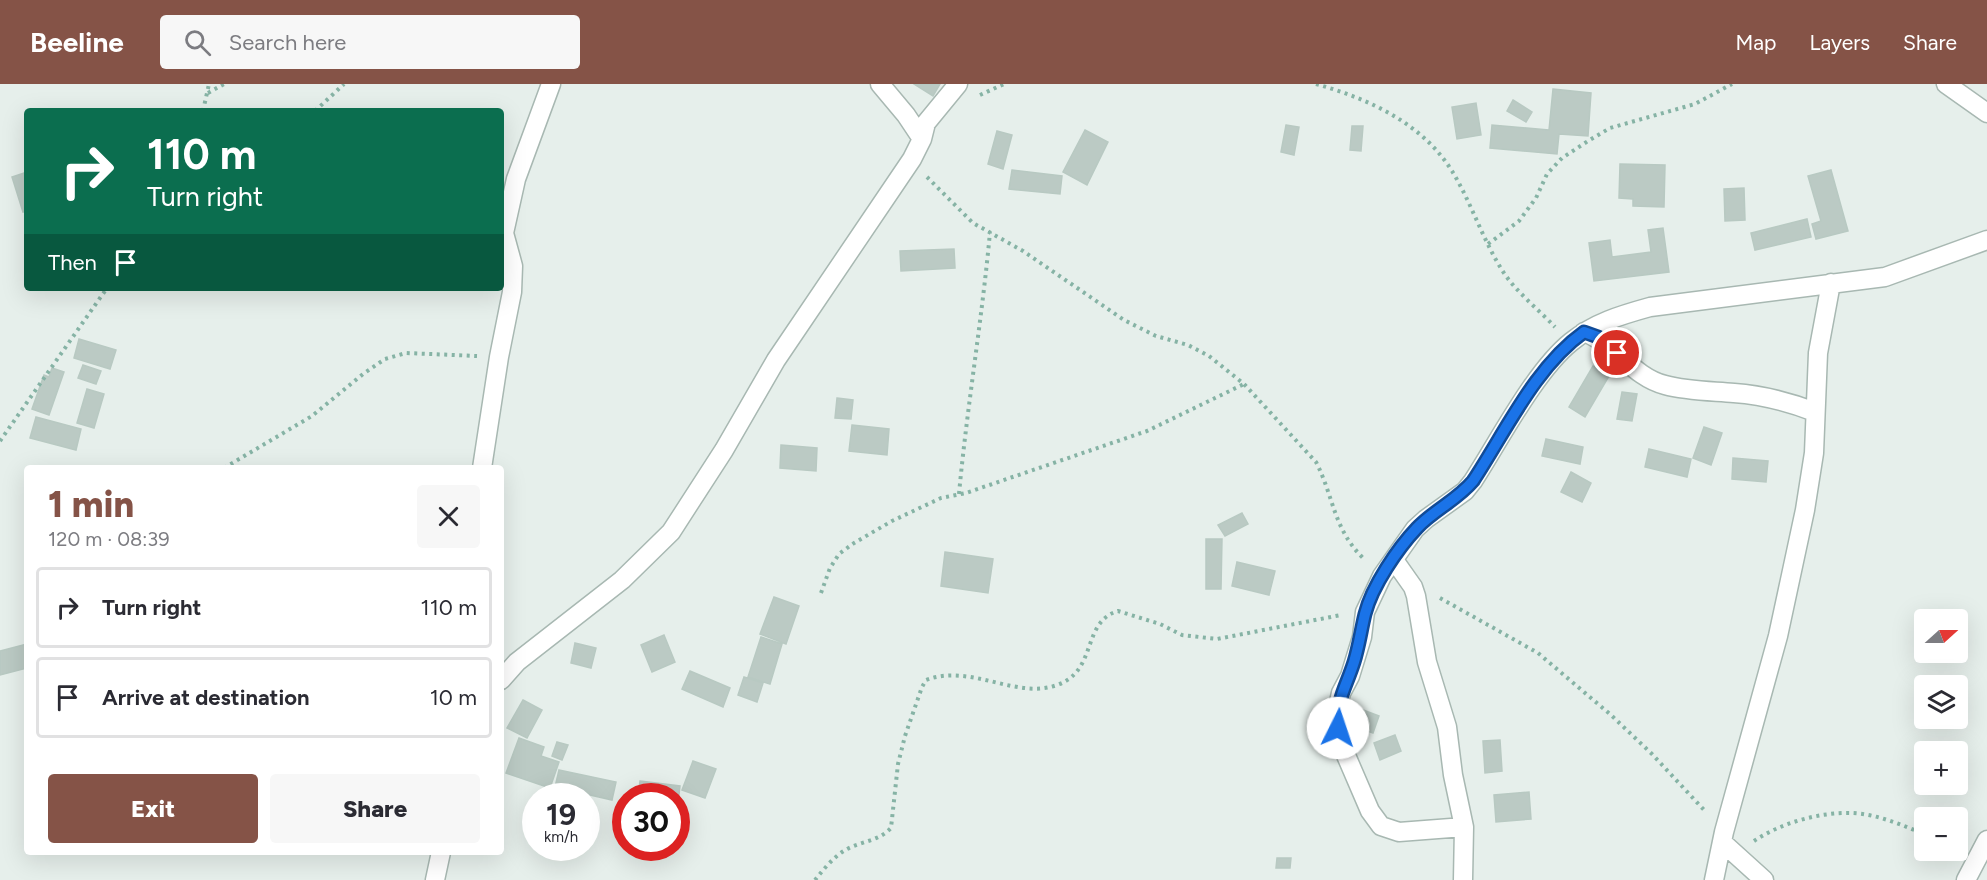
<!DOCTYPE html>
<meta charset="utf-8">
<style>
:root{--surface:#fff;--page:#f7f7f7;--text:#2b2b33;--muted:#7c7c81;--line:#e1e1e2;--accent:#855347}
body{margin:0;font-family:Figtree,sans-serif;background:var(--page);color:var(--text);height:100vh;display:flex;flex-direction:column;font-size:22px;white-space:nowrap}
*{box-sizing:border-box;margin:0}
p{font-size:20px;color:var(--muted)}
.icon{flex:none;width:33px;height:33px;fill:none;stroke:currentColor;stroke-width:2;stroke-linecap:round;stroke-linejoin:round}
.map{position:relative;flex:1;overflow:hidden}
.sheet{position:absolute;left:24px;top:381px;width:480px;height:390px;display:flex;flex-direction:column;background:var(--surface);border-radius:6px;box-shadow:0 6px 24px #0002}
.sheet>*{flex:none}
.top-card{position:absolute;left:24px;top:24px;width:480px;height:183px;border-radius:6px;box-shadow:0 6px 24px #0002;background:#0b6e4f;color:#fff;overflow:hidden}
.needle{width:39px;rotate:69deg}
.controls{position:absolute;left:1914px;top:525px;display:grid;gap:12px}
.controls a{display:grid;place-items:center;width:54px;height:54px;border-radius:6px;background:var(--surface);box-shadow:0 6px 24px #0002;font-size:30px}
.speed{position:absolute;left:522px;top:699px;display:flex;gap:12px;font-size:30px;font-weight:700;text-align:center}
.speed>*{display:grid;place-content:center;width:78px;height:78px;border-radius:50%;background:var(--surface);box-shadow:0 6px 24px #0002;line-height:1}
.speed small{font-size:15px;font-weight:400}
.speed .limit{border:9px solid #d22;background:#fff;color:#111}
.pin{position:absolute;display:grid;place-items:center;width:51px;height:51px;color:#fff;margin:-26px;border:3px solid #fff;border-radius:50%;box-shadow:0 2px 6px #0007}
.me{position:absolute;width:66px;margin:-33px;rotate:4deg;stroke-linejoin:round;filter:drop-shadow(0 0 4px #0008)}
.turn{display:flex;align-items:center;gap:21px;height:126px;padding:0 24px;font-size:27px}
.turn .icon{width:78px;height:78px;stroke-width:2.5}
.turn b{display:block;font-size:42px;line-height:51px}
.then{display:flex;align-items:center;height:57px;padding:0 24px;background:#0003;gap:12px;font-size:22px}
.round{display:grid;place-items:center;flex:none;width:63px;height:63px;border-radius:6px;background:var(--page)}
.overview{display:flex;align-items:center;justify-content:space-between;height:102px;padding:0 24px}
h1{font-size:36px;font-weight:800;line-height:45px;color:var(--accent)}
.cta{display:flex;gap:12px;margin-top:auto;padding:12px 24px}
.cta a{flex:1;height:69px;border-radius:6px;background:var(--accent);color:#fff;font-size:24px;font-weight:800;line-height:69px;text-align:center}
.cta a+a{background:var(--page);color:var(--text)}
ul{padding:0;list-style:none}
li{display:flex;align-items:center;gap:18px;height:81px;margin:0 12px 9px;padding:0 12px;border:3px solid var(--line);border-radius:6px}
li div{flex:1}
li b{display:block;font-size:22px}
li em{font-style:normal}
header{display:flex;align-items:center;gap:36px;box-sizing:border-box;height:84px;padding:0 30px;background:var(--accent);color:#fff}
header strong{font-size:28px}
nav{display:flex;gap:33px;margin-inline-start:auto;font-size:21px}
.search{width:420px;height:54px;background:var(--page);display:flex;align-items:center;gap:15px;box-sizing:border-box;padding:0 21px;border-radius:6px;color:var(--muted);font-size:22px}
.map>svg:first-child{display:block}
</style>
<header>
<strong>Beeline</strong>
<div class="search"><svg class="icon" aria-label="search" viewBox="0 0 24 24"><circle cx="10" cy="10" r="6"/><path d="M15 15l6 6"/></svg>Search here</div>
<nav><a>Map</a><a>Layers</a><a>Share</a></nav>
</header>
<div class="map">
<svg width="1987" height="796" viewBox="0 0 1987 796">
<rect width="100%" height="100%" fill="#e6efeb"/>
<path fill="#bbcac4" stroke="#b8c9c2" stroke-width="1.5" d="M914 0H940L933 12Z
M1553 5 1591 9 1588 52 1559 50 1557 70 1490 64 1492 41 1549 46Z
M1513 16 1532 28 1526 38 1507 27Z
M1476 19 1481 51 1457 55 1452 23Z
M1286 41 1299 43 1294 71 1281 68Z
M1352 42H1363L1361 67 1350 66Z
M1085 46 1108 58 1087 101 1063 88Z
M997 47 1012 51 1003 85 988 80Z
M1620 80 1665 81 1664 123 1633 122V115L1619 114Z
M1012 86 1062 92 1060 110 1009 105Z
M1831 86 1848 147 1816 155 1812 140 1821 137 1808 92Z
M27 88V127L23 128 12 93Z
M1744 104 1745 136 1725 137 1724 105Z
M1807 135 1811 153 1755 166 1751 149Z
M1663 144 1669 188 1594 197 1589 159 1610 156 1612 173 1651 168 1648 146Z
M954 165 955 184 901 187 900 167Z
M79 255 116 266 110 285 74 274Z
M83 281 101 287 96 300 78 294Z
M1593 282 1609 292 1585 333 1569 323Z
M52 284 64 288 49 331 32 325 44 291 49 293Z
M87 305 104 310 94 344 77 339Z
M1622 308 1637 310 1632 337 1617 335Z
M837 314 853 316 851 335 835 334Z
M36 333 81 345 76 366 30 354Z
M852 341 889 345 887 371 849 367Z
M1704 343 1722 349 1711 381 1693 374Z
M1546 355 1583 363 1580 380 1542 372Z
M781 361 817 364 816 387 780 384Z
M1649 365 1691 375 1687 393 1645 383Z
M1733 374 1768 377 1766 398 1732 395Z
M1571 388 1591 399 1582 418 1561 408Z
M1242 429 1248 440 1225 452 1218 441Z
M1206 455H1222L1221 505H1206Z
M945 468 993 475 988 509 941 502Z
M1237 478 1275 487 1269 511 1232 502Z
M774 513 799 522 786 560 760 550Z
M664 551 675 578 652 588 641 561Z
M761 553 782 560 770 600 748 593Z
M575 559 596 564 591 584 571 579Z
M27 560V584L0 591V567Z
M690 587 730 604 723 623 682 605Z
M744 593 763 599 757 618 738 611Z
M523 616 542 626 527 654 507 644Z
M1350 621 1379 632 1373 649 1344 638Z
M1395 651 1401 667 1380 676 1374 659Z
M519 654 544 663 541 672 559 678 550 704 506 689Z
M1500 656 1502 687 1485 689 1483 657Z
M557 658 568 661 562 676 552 672Z
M693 677 716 685 705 714 682 706Z
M559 686 616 698 612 716 555 703Z
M640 697 680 702 678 719 676 712H638Z
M1529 708 1531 735 1496 738 1494 711Z
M1277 774H1291L1290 784H1276Z"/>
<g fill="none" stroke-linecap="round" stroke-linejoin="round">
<g stroke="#a8b8b2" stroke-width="21">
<path id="street" d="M880 0 906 31 922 55
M1946 0 1987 29
M1584 248C1615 260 1633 293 1665 301 1687 307 1711 307 1734 309 1762 311 1789 318 1815 328
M482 384 499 273 512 208 513 182 504 149 516 95 551 0
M1394 476 1413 503 1416 512 1427 578 1447 643 1453 691 1464 743 1463 796
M501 596 517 578 622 496 671 448 724 366 776 276 912 75 922 55 926 39 958 0
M1464 743 1399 748 1381 742 1370 727 1345 669 1337 644V627L1341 609 1350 592 1362 553 1365 528 1382 492 1415 445 1426 435 1465 407 1473 397C1499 357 1535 287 1571 258 1594 239 1621 231 1650 223L1885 193 1987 156
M1722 758 1764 796
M435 796 441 768
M1714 796 1724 748 1778 552 1805 426 1814 369 1818 269 1831 199
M1966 796 1987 756"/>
</g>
<path stroke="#86b3a5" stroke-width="4" stroke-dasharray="3 4.5" stroke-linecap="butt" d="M1316 0C1369 15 1422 39 1452 87 1471 118 1482 154 1502 186 1515 207 1538 225 1555 243
M208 9 224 0
M980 11 1004 0
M203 27 209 0
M315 27 344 0
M927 93 973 139 1023 167 1124 236 1156 252 1188 261 1209 272 1244 300 1316 378C1334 413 1333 445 1364 475
M1488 160 1519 137 1536 114 1547 90 1562 74 1588 57 1610 44 1695 20 1732 0
M0 357 107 204
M224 384 312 332 363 290 385 275 406 269 477 272
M959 410C967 323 982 236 990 148
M821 509 830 484 839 470 854 459 892 437 941 414 966 409 1147 347 1244 300
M1440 514 1538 569 1611 631 1652 670 1705 727
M1754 757C1781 739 1819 728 1852 729 1877 730 1902 741 1924 750
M815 796C824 785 834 772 847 765 862 757 879 757 891 744L898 680 905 652 922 603 926 596C971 579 1016 616 1057 601 1098 587 1081 538 1118 527L1160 540 1182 551 1217 555 1341 531"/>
<use href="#street" stroke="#fff" stroke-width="18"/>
</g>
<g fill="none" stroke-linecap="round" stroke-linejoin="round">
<g stroke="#114b97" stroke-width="15">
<path id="route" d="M1338 644C1337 613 1345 606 1354 578 1359 562 1361 546 1365 530 1372 502 1398 464 1417 444 1434 426 1457 416 1473 397 1506 347 1535 283 1584 248L1598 253 1617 269"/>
</g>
<use href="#route" stroke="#1a73e8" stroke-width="10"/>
</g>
</svg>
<div class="controls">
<a><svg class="needle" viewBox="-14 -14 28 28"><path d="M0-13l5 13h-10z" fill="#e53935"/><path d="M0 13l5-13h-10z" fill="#7c7c81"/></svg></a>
<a><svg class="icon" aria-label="layers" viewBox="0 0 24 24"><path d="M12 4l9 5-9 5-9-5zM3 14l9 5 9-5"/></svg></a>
<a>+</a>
<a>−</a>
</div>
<div class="speed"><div>19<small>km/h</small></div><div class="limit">30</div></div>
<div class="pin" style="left:1617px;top:269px;background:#d93025"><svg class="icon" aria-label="arrive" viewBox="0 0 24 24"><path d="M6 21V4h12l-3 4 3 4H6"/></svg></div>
<svg class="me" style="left:1338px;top:644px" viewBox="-20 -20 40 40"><circle r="19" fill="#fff"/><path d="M0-13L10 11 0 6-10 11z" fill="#1a73e8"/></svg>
<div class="top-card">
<div class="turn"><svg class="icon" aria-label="right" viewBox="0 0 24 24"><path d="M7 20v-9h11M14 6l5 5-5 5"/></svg><div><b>110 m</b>Turn right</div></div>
<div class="then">Then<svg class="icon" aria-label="arrive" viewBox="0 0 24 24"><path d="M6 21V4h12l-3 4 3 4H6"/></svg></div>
</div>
<section class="sheet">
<div class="overview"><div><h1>1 min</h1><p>120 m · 08:39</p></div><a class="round"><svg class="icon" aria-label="close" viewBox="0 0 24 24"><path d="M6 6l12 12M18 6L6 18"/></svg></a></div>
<ul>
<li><svg class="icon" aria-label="right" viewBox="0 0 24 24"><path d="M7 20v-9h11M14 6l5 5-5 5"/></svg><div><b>Turn right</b></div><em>110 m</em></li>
<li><svg class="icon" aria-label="arrive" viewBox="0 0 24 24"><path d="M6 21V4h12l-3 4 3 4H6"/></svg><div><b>Arrive at destination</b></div><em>10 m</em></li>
</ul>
<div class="cta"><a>Exit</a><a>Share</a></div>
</section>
</div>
